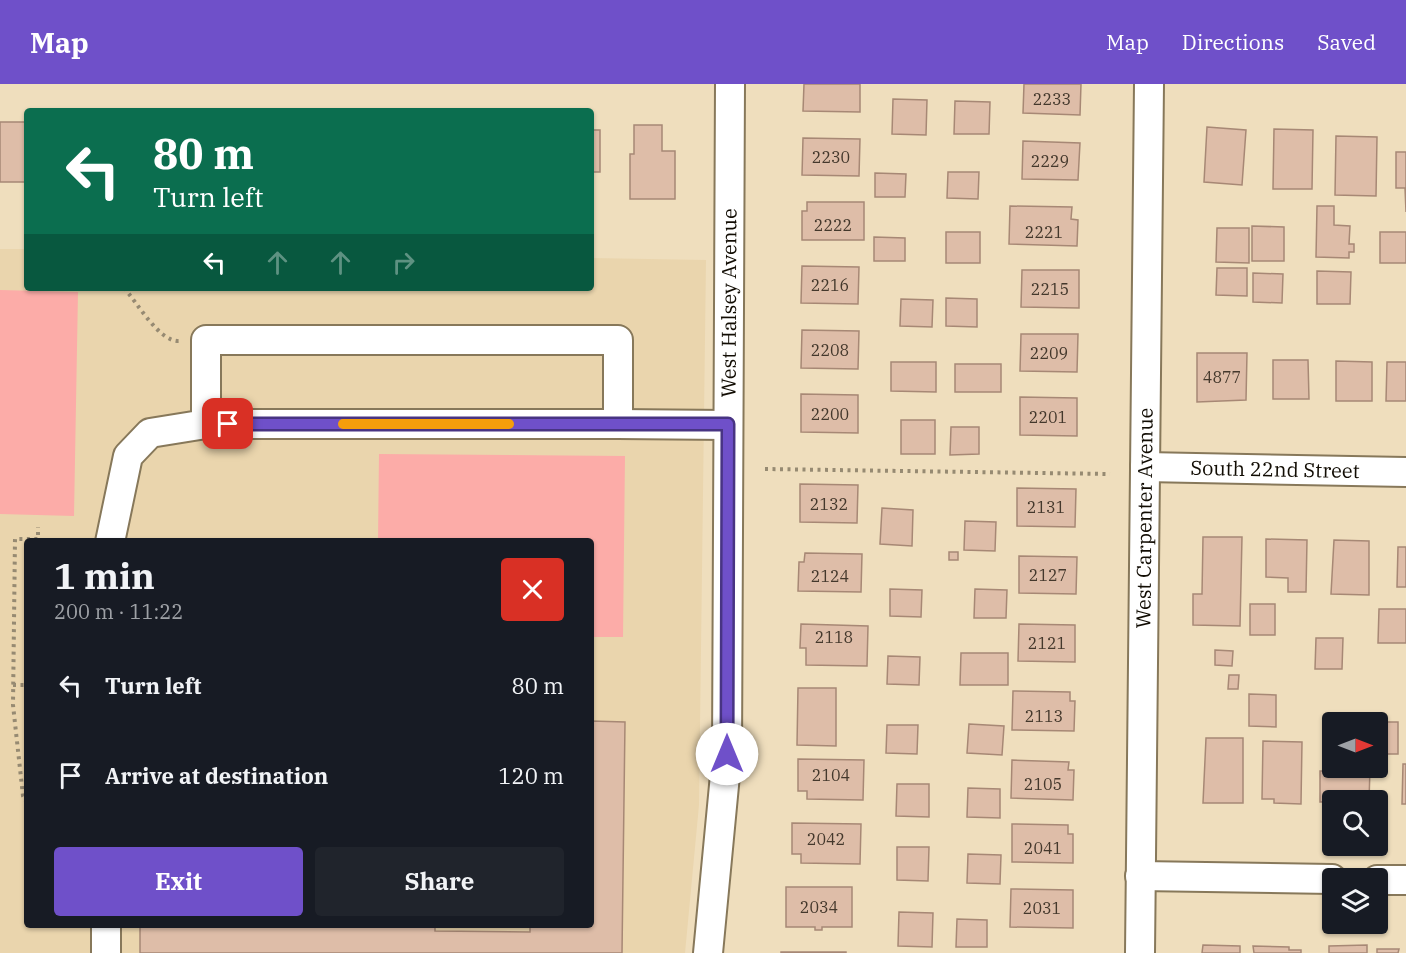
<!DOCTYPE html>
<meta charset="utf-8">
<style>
:root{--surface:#171b24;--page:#20242c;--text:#f1f3f6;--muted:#9ea1a6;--accent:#6f50c9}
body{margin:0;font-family:"IBM Plex Serif",serif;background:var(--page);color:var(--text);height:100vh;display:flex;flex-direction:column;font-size:22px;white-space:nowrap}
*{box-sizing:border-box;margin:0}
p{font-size:20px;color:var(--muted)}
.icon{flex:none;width:33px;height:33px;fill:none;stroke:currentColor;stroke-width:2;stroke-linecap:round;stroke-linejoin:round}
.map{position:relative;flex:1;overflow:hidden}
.drawer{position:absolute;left:24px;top:454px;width:570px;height:390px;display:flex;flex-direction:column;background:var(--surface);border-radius:6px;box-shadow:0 2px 4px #0004}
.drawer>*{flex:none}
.top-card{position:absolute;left:24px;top:24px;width:570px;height:183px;border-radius:6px;box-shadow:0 2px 4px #0004;background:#0b6e4f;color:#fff;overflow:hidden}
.needle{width:39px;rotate:90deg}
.fabs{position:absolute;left:1322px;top:628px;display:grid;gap:12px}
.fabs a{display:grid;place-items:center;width:66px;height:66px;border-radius:6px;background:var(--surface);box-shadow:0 2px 4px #0004;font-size:30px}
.pin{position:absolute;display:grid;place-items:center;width:51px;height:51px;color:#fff;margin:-26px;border-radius:12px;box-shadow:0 3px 9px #0006}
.me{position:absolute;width:66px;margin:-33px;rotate:0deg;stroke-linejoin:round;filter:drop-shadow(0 0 4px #0008)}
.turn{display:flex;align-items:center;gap:21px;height:126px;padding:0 30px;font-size:27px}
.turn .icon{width:78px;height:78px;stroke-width:2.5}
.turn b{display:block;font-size:42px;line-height:51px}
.lanes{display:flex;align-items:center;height:57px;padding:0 30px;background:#0003;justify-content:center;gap:30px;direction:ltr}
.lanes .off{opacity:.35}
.round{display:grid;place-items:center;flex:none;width:63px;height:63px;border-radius:6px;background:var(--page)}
.summary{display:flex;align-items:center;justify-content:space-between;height:102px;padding:0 30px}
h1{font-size:36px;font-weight:800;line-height:45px}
.button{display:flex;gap:12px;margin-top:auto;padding:12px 30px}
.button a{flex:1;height:69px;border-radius:6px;background:var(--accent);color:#fff;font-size:24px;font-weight:800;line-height:69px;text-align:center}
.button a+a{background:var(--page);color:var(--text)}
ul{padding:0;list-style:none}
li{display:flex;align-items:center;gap:18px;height:90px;padding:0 30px}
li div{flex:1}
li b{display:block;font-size:22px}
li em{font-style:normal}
header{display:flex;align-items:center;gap:36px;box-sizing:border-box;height:84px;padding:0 30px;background:var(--accent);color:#fff}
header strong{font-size:28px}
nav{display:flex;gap:33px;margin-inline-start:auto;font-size:21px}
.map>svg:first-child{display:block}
</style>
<header>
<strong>Map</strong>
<nav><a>Map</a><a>Directions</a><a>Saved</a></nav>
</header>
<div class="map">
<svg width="1406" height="869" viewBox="0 0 1406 869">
<rect width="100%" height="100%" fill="#efdebd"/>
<path fill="#ead5ad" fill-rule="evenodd" d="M0 165H27V204H591V174L706 176 699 721 685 869H0ZM27 458H591V842H27Z"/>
<path fill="#fcaca8" d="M0 206 78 208 74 432 0 430Z
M379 370 625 372 623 553H591V458L378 457Z"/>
<path fill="#debda8" stroke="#a78875" stroke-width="1.5" d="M804 0H860V28L803 27Z
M1024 0H1081L1080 31 1023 29Z
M893 15 927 16 926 51 892 50Z
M955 17 990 18 989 50H954Z
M0 38H27V98H0Z
M634 41H662V67H675V115H630V70H634Z
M1207 43 1246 46 1242 101 1204 98Z
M1274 45 1313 46 1312 105H1273Z
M591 46H600V88H591Z
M1336 52 1377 53 1376 112 1335 111Z
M803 54 860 55 859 92 802 91Z
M1023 57 1080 59 1078 96 1022 95Z
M1396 68H1406V128L1405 104H1396Z
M948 88H979L978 115 947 114Z
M875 89 906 90 905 113H875Z
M807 118H864V156H802V127H807Z
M1010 122 1072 123 1071 135 1078 136 1077 162 1009 160Z
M1317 122H1334V141L1350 142 1349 160H1354V168H1349V174L1316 173Z
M1252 142 1284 143V177H1252Z
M1217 144H1249V179L1216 178Z
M946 148H980V179H946Z
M1380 148H1406V179H1380Z
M874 153 905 154V177H874Z
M802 182 859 183 858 220 801 219Z
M1217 184H1247V212L1216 211Z
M1022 186H1079V224L1021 223Z
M1317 187 1351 188 1350 220H1317Z
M1253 189 1283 190 1282 219 1253 218Z
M946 214 977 215V243L946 242Z
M901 215 933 216 932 243 900 242Z
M802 246 859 247 858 285 801 284Z
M1021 250H1078L1077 288 1020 287Z
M1197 269H1247L1246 316 1197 318Z
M1273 276H1308L1309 315H1273Z
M1336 277 1372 278V317H1336Z
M891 278H936V308L891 307Z
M1387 278H1406V317H1386Z
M955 280H1001V308H955Z
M801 310 858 311V349L801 348Z
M1020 313 1077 314V352L1020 351Z
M901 336H935V370H901Z
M951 343H979V370L950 371Z
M800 400 858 401 857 439 800 438Z
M1017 404 1076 405 1075 443 1017 442Z
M882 424 913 426 912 462 880 460Z
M965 437 996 438 995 467 964 466Z
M1203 453H1242L1240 542 1193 541V510H1202Z
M1266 455 1307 456 1306 508H1288V494L1266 493Z
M1334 456 1369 457V511L1331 510Z
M1398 463H1406V503H1397Z
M949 468H958V476H949Z
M805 469 862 470 861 508 798 507 799 478H804Z
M1019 472 1077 473 1076 510 1019 509Z
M890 505 922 506 921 533 890 532Z
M975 505 1007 506 1006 534H974Z
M1250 520H1275V551H1250Z
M1379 525H1406V559H1378Z
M801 540 868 542 867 582 806 581V564H800Z
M1019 540 1075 541V578L1018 577Z
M1316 554H1343L1342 585H1315Z
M1215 566 1233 567 1232 582 1215 581Z
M961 569H1008V601H960Z
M888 572 920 573 919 601 887 600Z
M1229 591H1239L1238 605H1228Z
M798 604H836V662L797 661Z
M1013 607 1070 608V617H1075L1074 647 1012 646Z
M1249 610 1276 611V643L1249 642Z
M591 637 625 638 622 869H140V842H435V847L530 848V842H591Z
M1375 638H1398V670H1377Z
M969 640 1004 642 1002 671 967 669Z
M887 641H918L917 670 886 669Z
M1206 654H1243V719H1203Z
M1263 657 1302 658 1301 720 1274 719V715H1262Z
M798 675 864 676 863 716 807 715V707H798Z
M1012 676 1069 678 1068 686H1074L1073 716 1011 714Z
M1403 680H1406V720H1402Z
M1338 684H1370L1369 717 1320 718V687H1338Z
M897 700H929V733L896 732Z
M968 704 1000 705V734L967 733Z
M792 739 861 740 860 780 801 779V770H792Z
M1012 740 1068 741V750H1073V779L1012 778Z
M897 763H929L928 797 897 796Z
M968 770 1001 771 1000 800 967 799Z
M786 803H852V843H822V846H815V843H786Z
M1011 805 1073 806V844L1010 843Z
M899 828 933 829 932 863 898 862Z
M957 835 987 836V863H956Z
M1203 861 1240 862V869H1202Z
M1367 861V869H1329V862Z
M1253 862 1289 863V866H1301V869H1254Z
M1377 865H1399L1398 869H1377Z
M781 868H846V869H781Z"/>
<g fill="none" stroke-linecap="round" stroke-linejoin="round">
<g stroke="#87785a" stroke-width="32">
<g id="minor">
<path d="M618 340 727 341"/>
<path id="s1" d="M1145 383 1406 388"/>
<path d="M110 458 128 372 150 349 206 340H618V256H206V340"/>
<path d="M1140 792 1332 795"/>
<path d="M1377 796H1406"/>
<path d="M106 869V842"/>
<path id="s2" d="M708 869 727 670 730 0"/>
<path id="s3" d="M1140 869 1149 0"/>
</g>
</g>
<path stroke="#968a72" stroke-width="4" stroke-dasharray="3 4.5" stroke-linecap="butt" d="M124 204C137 218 159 258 179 257
M765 385 1110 390
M13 601H27
M27 719 23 712 13 621 15 455H38V443"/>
<use href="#minor" stroke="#fff" stroke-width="28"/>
</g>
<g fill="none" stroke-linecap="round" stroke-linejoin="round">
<g stroke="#483483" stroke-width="15">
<path id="route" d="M228 340H728L727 670"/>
</g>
<use href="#route" stroke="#6f50c9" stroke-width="10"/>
<path stroke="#f59e0b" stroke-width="10" d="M343 340H509"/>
</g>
<g text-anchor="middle" stroke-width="6" stroke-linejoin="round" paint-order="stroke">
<g font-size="16" fill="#44382c">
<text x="1052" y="21">2233</text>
<text x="831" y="79">2230</text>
<text x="1050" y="83">2229</text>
<text x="833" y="147">2222</text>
<text x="1044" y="154">2221</text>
<text x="830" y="207">2216</text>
<text x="1050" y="211">2215</text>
<text x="830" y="272">2208</text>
<text x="1049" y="275">2209</text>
<text x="1222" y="299">4877</text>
<text x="830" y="336">2200</text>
<text x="1048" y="339">2201</text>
<text x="829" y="426">2132</text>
<text x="1046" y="429">2131</text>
<text x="1048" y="497">2127</text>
<text x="830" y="498">2124</text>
<text x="834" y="559">2118</text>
<text x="1047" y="565">2121</text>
<text x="1044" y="638">2113</text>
<text x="831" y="697">2104</text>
<text x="1043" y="706">2105</text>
<text x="826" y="761">2042</text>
<text x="1043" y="770">2041</text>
<text x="819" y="829">2034</text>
<text x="1042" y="830">2031</text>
</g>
<g font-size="20" fill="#110c03" stroke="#fcebca">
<text dy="7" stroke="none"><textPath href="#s2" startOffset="651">West Halsey Avenue</textPath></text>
<text dy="7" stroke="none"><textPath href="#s1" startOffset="130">South 22nd Street</textPath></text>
<text dy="7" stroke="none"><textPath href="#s3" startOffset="435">West Carpenter Avenue</textPath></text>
</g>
</g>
</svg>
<div class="fabs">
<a><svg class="needle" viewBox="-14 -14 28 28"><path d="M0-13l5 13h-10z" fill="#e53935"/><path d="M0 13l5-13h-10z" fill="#9ea1a6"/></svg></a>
<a><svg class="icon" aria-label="search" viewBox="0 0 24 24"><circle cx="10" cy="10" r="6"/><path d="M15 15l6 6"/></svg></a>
<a><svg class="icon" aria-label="layers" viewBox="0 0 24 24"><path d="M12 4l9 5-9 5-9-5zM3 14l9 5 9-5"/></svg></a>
</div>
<div class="pin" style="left:228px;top:340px;background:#d93025"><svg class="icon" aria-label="arrive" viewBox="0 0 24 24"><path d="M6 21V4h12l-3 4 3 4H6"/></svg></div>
<svg class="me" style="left:727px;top:670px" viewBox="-20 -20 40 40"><circle r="19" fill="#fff"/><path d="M0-13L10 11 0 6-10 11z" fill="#6f50c9"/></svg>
<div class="top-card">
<div class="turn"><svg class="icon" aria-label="left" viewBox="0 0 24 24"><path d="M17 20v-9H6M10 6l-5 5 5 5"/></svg><div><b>80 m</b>Turn left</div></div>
<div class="lanes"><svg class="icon" aria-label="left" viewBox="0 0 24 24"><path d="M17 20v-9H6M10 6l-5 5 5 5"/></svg><svg class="icon off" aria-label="ahead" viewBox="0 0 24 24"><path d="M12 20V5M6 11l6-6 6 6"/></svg><svg class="icon off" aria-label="ahead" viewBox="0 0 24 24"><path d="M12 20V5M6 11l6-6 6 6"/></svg><svg class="icon off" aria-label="right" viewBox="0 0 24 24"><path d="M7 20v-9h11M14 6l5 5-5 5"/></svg></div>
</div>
<section class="drawer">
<div class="summary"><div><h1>1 min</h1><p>200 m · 11:22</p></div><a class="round" style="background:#d93025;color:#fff"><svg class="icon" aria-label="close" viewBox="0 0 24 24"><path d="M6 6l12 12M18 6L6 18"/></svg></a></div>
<ul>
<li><svg class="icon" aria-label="left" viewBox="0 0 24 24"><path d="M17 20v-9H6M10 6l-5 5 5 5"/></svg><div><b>Turn left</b></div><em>80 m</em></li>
<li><svg class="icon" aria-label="arrive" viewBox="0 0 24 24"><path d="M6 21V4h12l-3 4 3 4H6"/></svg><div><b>Arrive at destination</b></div><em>120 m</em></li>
</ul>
<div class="button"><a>Exit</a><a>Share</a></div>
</section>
</div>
